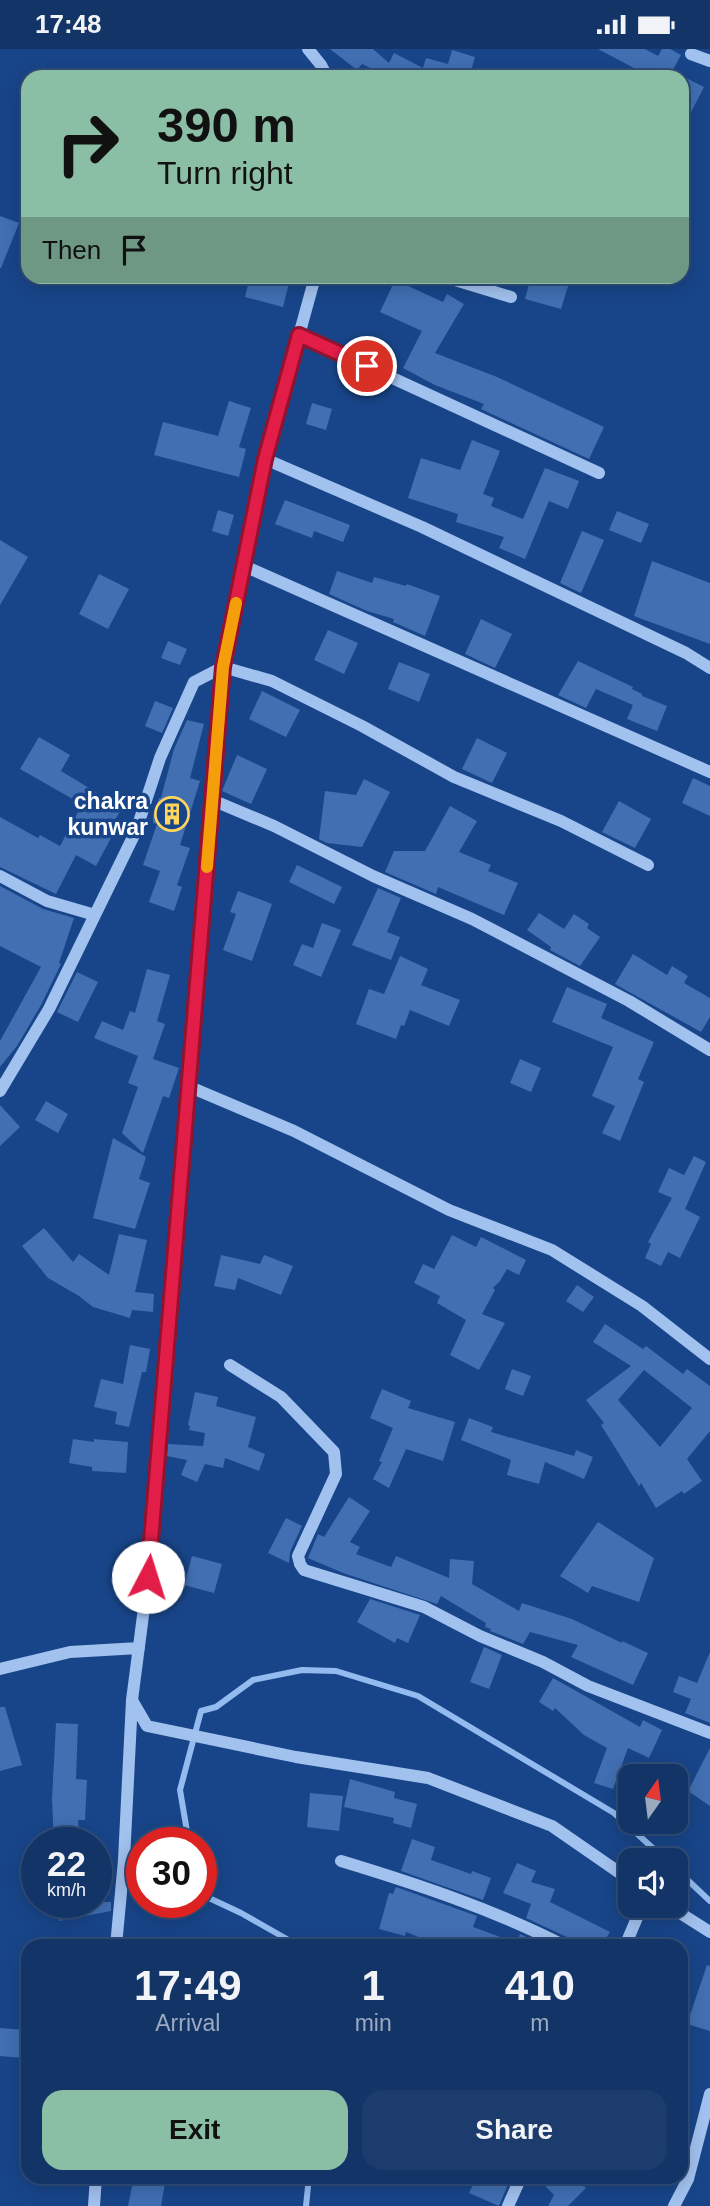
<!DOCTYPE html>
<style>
:root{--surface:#123467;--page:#1b3c6d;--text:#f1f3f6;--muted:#9caac0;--line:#314f7b;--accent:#8abfa5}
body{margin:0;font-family:Arial,sans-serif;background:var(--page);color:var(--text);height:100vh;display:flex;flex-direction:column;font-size:26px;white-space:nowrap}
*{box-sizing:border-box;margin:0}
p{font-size:23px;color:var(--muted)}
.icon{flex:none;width:38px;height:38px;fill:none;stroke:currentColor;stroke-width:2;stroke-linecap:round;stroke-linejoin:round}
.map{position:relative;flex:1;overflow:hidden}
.sheet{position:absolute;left:21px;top:1890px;width:667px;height:245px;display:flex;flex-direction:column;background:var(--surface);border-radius:21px;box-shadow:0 4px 18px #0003,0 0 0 2px var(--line)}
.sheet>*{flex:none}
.banner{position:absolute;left:21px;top:21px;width:668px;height:214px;border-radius:21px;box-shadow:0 4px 18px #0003,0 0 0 2px var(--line);background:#8abfa5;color:#111;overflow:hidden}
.needle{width:46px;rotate:14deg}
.buttons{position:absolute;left:618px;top:1715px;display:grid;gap:14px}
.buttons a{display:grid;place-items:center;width:70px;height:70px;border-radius:14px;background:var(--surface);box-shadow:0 4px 18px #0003,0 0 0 2px var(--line);font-size:35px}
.speed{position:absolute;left:21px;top:1778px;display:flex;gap:14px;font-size:35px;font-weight:700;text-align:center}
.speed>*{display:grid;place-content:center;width:91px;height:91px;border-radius:50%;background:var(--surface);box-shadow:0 4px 18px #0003,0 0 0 2px var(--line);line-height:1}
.speed small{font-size:18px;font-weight:400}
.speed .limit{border:10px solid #d22;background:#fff;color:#111}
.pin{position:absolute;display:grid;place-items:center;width:60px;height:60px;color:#fff;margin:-30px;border:4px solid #fff;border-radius:50%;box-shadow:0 2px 7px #0007}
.me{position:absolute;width:77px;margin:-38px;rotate:5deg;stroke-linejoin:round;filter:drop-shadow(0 0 5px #0008)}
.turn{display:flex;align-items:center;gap:24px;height:147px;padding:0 21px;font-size:32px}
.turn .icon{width:91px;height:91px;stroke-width:2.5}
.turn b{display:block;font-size:49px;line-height:60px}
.then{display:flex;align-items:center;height:66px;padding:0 21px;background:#0003;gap:14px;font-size:26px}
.eta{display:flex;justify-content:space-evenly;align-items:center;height:119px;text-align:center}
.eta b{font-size:42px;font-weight:600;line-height:49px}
.button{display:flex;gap:14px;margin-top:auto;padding:14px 21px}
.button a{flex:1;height:80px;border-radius:21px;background:var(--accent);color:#111;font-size:28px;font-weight:600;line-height:80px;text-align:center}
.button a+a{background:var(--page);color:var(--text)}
.status{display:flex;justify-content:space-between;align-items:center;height:49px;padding:0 35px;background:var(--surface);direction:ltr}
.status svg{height:19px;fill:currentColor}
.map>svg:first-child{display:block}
</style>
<div class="status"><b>17:48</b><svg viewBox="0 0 49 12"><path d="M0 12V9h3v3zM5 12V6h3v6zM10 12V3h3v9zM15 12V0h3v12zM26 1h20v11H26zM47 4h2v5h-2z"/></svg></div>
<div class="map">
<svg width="710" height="2157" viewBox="0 0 710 2157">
<rect width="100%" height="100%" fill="#184589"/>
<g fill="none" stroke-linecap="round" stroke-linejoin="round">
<path stroke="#93bbf0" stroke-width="6" d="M189 1794 180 1741 201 1662 216 1658 253 1631 302 1621 336 1622 418 1647 614 1764 666 1811
M676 1820 710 1852
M201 1828 209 1849 241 1864 299 1897
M306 2157 309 2128"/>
</g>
<path fill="#416fb2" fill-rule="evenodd" d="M330 0H373L389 14 394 4 423 19 426 9 448 15 452 1 475 8 471 22 474 23 473 28H381L383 25 362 15 357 21Z
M598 0H645L658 7 662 0H670L681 6 669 28H651Z
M682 27 704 38 682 81Z
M0 167 19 174 1 219H0Z
M250 228H279L290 230 283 258 245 248Z
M531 228H547L569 234 561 260 525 250Z
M395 231 443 253 447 245 464 255 435 304 497 328 604 378 589 410 481 360 484 355 435 336 403 319 422 282 380 263Z
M229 352 251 359 239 398 246 400 239 428 154 406 163 373 218 387Z
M312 354 332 360 326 381 306 375Z
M472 391 500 402 483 445 494 449 491 457 523 470 545 419 579 432 568 460 549 452 525 510 499 499 504 488 456 473 458 465 408 449 421 409 460 421Z
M285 451 350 476 343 493 314 482 312 489 275 475Z
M218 461 234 466 228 487 212 482Z
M617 462 649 475 641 494 609 481Z
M582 482 604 491 581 544 560 534Z
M0 491 28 508 0 556Z
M652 512 710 534V595L634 567Z
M337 522 372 534 374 528 406 537 407 535 440 547 425 587 393 573 394 570 367 562 329 545Z
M99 525 129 540 108 580 79 565Z
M481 570 512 585 495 619 465 605Z
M328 581 358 594 344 625 314 611Z
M168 592 187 600 180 616 161 609Z
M578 612 633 638 632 640 642 645V647L667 657 657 682 627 670 633 656 596 640 586 659 558 646Z
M399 613 430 625 419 653 388 640Z
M262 642 300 661 286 688 249 670Z
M155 652 173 659 162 684 145 677Z
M187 671 204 675 190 729 200 732 180 796 190 799 177 836 182 838 174 862 149 853 160 822 143 816 157 775 153 774V767L159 749H161L174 700Z
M39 688 70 706 61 722 122 759 106 786 111 789 96 817 76 806 56 845 0 818V768L38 789 40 786 60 797 78 763 74 760 78 753 20 720Z
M477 689 507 704 492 734 462 720Z
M237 706 267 720 251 755 222 742Z
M693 729 710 737V767L682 754Z
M364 730 390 743 362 798 327 794 319 790 325 742 356 746Z
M619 752 651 770 635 799 602 783Z
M450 757 477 772 459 803 491 816 488 822 518 834 504 866 438 838 436 845 385 823 394 802H425Z
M297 816 342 838 334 855 289 833Z
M0 837 43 860 74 869 59 914 61 915 41 956 17 997 0 1018V992L41 918 0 897Z
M378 839 401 849 387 883 400 888 391 911 352 896Z
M238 842 272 855 252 912 223 901 236 865 230 863Z
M539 864 564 880 574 865 589 875 587 879 600 888 580 917 550 901 551 898 527 881Z
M322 874 341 881 321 928 293 916 302 895 313 899Z
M633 905 667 926 672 917 688 927 684 934 710 949V968L701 983 615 935Z
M400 907 428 920 421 936 460 951 449 977 410 961 404 977 401 976 396 990 356 975 369 940 384 945Z
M147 920 170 926 157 972 165 975 153 1010 179 1019 169 1049 163 1047 143 1104 122 1084 138 1038 128 1034 138 1007 94 989 102 972 123 981 130 962 135 964Z
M77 923 98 933 78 973 57 963Z
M567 938 607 955 601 969 654 993 638 1030 644 1033 620 1092 602 1084 615 1057 592 1047 613 998 552 973Z
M520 1010 541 1019 531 1043 510 1034Z
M46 1052 68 1065 58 1084 35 1071Z
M0 1056 20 1078 0 1097Z
M113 1089 146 1108 139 1130 150 1134 135 1180 93 1169Z
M694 1107 706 1113 685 1160 700 1168 680 1209 668 1203 661 1217 645 1209 651 1195 648 1193 672 1149 658 1143 669 1119 684 1126Z
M44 1179 73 1213 79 1205 109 1226 119 1185 147 1191 135 1243 154 1245 153 1263 132 1261 130 1269 93 1258 79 1247 48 1229 22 1197Z
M452 1186 476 1198 481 1188 526 1211 519 1226 507 1220 500 1232 493 1239 495 1241 482 1265 505 1274 479 1321 450 1306 466 1271 437 1254 440 1247 414 1234 423 1215 434 1220Z
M221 1206 260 1215 264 1206 293 1217 281 1246 238 1229 235 1241 214 1237Z
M577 1236 594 1248 583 1263 566 1252Z
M605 1275 643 1300 646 1297 683 1325 687 1320 710 1337V1382L687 1410 702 1432 684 1445 682 1442 656 1459 641 1434 639 1437 601 1376 604 1374 586 1351 631 1317 593 1293ZM644 1321 692 1359 660 1398 618 1351Z
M130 1296 150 1300 146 1323H142L129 1378 115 1375 117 1363 94 1358 101 1330 123 1335Z
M512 1320 531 1327 523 1347 505 1340Z
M382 1340 411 1352 408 1359 455 1373 443 1412 406 1400 389 1439 373 1430 382 1413 379 1412 393 1379 370 1369Z
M195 1343 218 1348 216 1357 256 1368 248 1398 265 1405 259 1422 225 1409 223 1419 205 1415 197 1433 181 1426 187 1411 167 1407 168 1395 203 1397 205 1384 189 1381 190 1377 188 1376Z
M469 1369 493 1378 491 1383 508 1388 507 1390 509 1388 574 1407 576 1401 593 1408 584 1430 545 1413 539 1435 507 1426 511 1411 461 1391Z
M73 1390 94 1393V1390L128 1393 126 1424 92 1422V1418L69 1414Z
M349 1448 370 1462 350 1493 360 1498 356 1505 391 1518 396 1507 449 1529 450 1510 474 1512 472 1535 519 1562 522 1554 572 1570 622 1594V1592L648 1604 633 1636 571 1608 578 1596 530 1583 523 1595 518 1593 490 1582 491 1580 485 1578 486 1574 441 1547 437 1555 343 1524 308 1509 318 1485 324 1488Z
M286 1469 302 1477 290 1503 289 1514 268 1504Z
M598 1473 654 1509 639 1553 592 1537 588 1544 560 1527Z
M192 1507 222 1515 214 1544 184 1536Z
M370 1550 420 1566 408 1594 397 1589 395 1594 357 1573Z
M484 1598 502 1606 489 1640 470 1633Z
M710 1603V1674L685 1664 691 1650 673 1643 679 1627 697 1634Z
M553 1629 640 1678 643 1671 662 1681 649 1709 628 1699 613 1740 594 1734 607 1699 584 1686 555 1659 553 1662 539 1653Z
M0 1658H5L22 1716 0 1722Z
M56 1674 78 1675 76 1730 87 1731 85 1771H78L80 1794H54L52 1750Z
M710 1699V1757L688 1742Z
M350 1730 395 1743 394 1749 417 1755 411 1779 393 1774 394 1769 344 1758Z
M310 1744 343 1747 339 1782 307 1778Z
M412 1790 435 1798 431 1811 471 1825 472 1822 491 1829 483 1851 401 1822Z
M517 1814 536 1822 531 1833 555 1840 550 1853 610 1883 601 1897H574L569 1889 526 1869 531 1855 503 1844Z
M396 1838 477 1867 473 1878 517 1894 520 1885 545 1897H441L406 1883 405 1887 379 1880 389 1844 393 1845Z
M55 1853H111V1862L59 1872Z
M707 1916 710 1917V1982L687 1975Z
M0 1979 26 1981 24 2009 0 2007Z
M134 2128H166L161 2157H128Z
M477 2128H511L499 2157 469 2144Z
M536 2128H576L586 2139 568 2157H548L554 2146Z"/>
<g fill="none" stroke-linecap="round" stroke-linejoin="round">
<path stroke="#a1c1ee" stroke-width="12" d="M308 0 321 16 327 28
M691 5 710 12
M445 228 511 248
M299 286 599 424
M265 410 422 478 686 604 710 619
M244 517 710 723
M212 751 274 777 373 827 472 870 629 952 710 1001
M0 827 47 852 95 866
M190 1038 294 1082 449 1161 552 1201 642 1257 710 1310
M0 1042 49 960 136 782 160 709 194 633 223 618 272 632 362 677 454 728 561 772 648 816
M230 1316 281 1348 334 1403 336 1425 298 1507 300 1515 304 1521 424 1558 480 1587 543 1613 588 1637 710 1684
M0 1620 70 1603 139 1599
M133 1653 147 1677 296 1708 428 1729 552 1777 630 1831
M341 1812C417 1835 495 1861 565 1897
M669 1857 710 1883
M116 1897 124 1811 132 1651 148 1528 190 1038 223 618 265 410 315 228
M625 1897 642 1857
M94 2157 96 2128
M508 2157 521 2128
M674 2157 688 2130 710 2045"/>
</g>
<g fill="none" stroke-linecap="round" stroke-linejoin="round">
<g stroke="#92132f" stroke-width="18">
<path id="route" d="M148 1528 223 618 265 410 299 286 367 317"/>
</g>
<use href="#route" stroke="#e11d48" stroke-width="12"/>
<path stroke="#f59e0b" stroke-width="12" d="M207 818 223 618 236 554"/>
</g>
<defs>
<g id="building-ring" transform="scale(1.75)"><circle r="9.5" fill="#184589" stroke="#ffd65d" stroke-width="1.5"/><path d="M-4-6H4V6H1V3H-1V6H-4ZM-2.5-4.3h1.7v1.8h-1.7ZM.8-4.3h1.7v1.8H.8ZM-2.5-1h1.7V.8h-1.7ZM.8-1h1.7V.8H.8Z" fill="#ffd65d"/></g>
</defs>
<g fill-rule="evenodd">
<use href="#building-ring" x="172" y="765"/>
</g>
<g text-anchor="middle" stroke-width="7" stroke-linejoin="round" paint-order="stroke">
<g font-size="23" font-weight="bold" fill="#fff" stroke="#184589" text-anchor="end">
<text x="148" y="760">chakra<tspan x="148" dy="26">kunwar</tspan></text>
</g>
</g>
</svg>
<div class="buttons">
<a><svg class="needle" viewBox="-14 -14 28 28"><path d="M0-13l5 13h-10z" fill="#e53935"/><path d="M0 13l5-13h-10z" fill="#9caac0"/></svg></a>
<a><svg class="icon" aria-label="sound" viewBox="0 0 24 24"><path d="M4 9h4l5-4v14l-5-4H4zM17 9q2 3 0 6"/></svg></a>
</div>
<div class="speed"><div>22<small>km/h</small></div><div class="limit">30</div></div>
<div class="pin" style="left:367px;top:317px;background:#d93025"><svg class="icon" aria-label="arrive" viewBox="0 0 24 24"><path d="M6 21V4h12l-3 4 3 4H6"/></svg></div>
<svg class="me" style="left:148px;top:1528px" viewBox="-20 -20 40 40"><circle r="19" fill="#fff"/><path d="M0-13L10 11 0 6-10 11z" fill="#e11d48"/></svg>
<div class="banner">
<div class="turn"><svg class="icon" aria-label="right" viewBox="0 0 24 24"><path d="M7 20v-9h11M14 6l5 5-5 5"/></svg><div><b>390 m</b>Turn right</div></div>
<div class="then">Then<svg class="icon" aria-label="arrive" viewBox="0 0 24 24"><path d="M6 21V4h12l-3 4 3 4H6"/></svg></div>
</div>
<section class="sheet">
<div class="eta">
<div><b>17:49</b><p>Arrival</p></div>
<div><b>1</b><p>min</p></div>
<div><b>410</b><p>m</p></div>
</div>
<div class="button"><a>Exit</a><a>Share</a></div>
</section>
</div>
